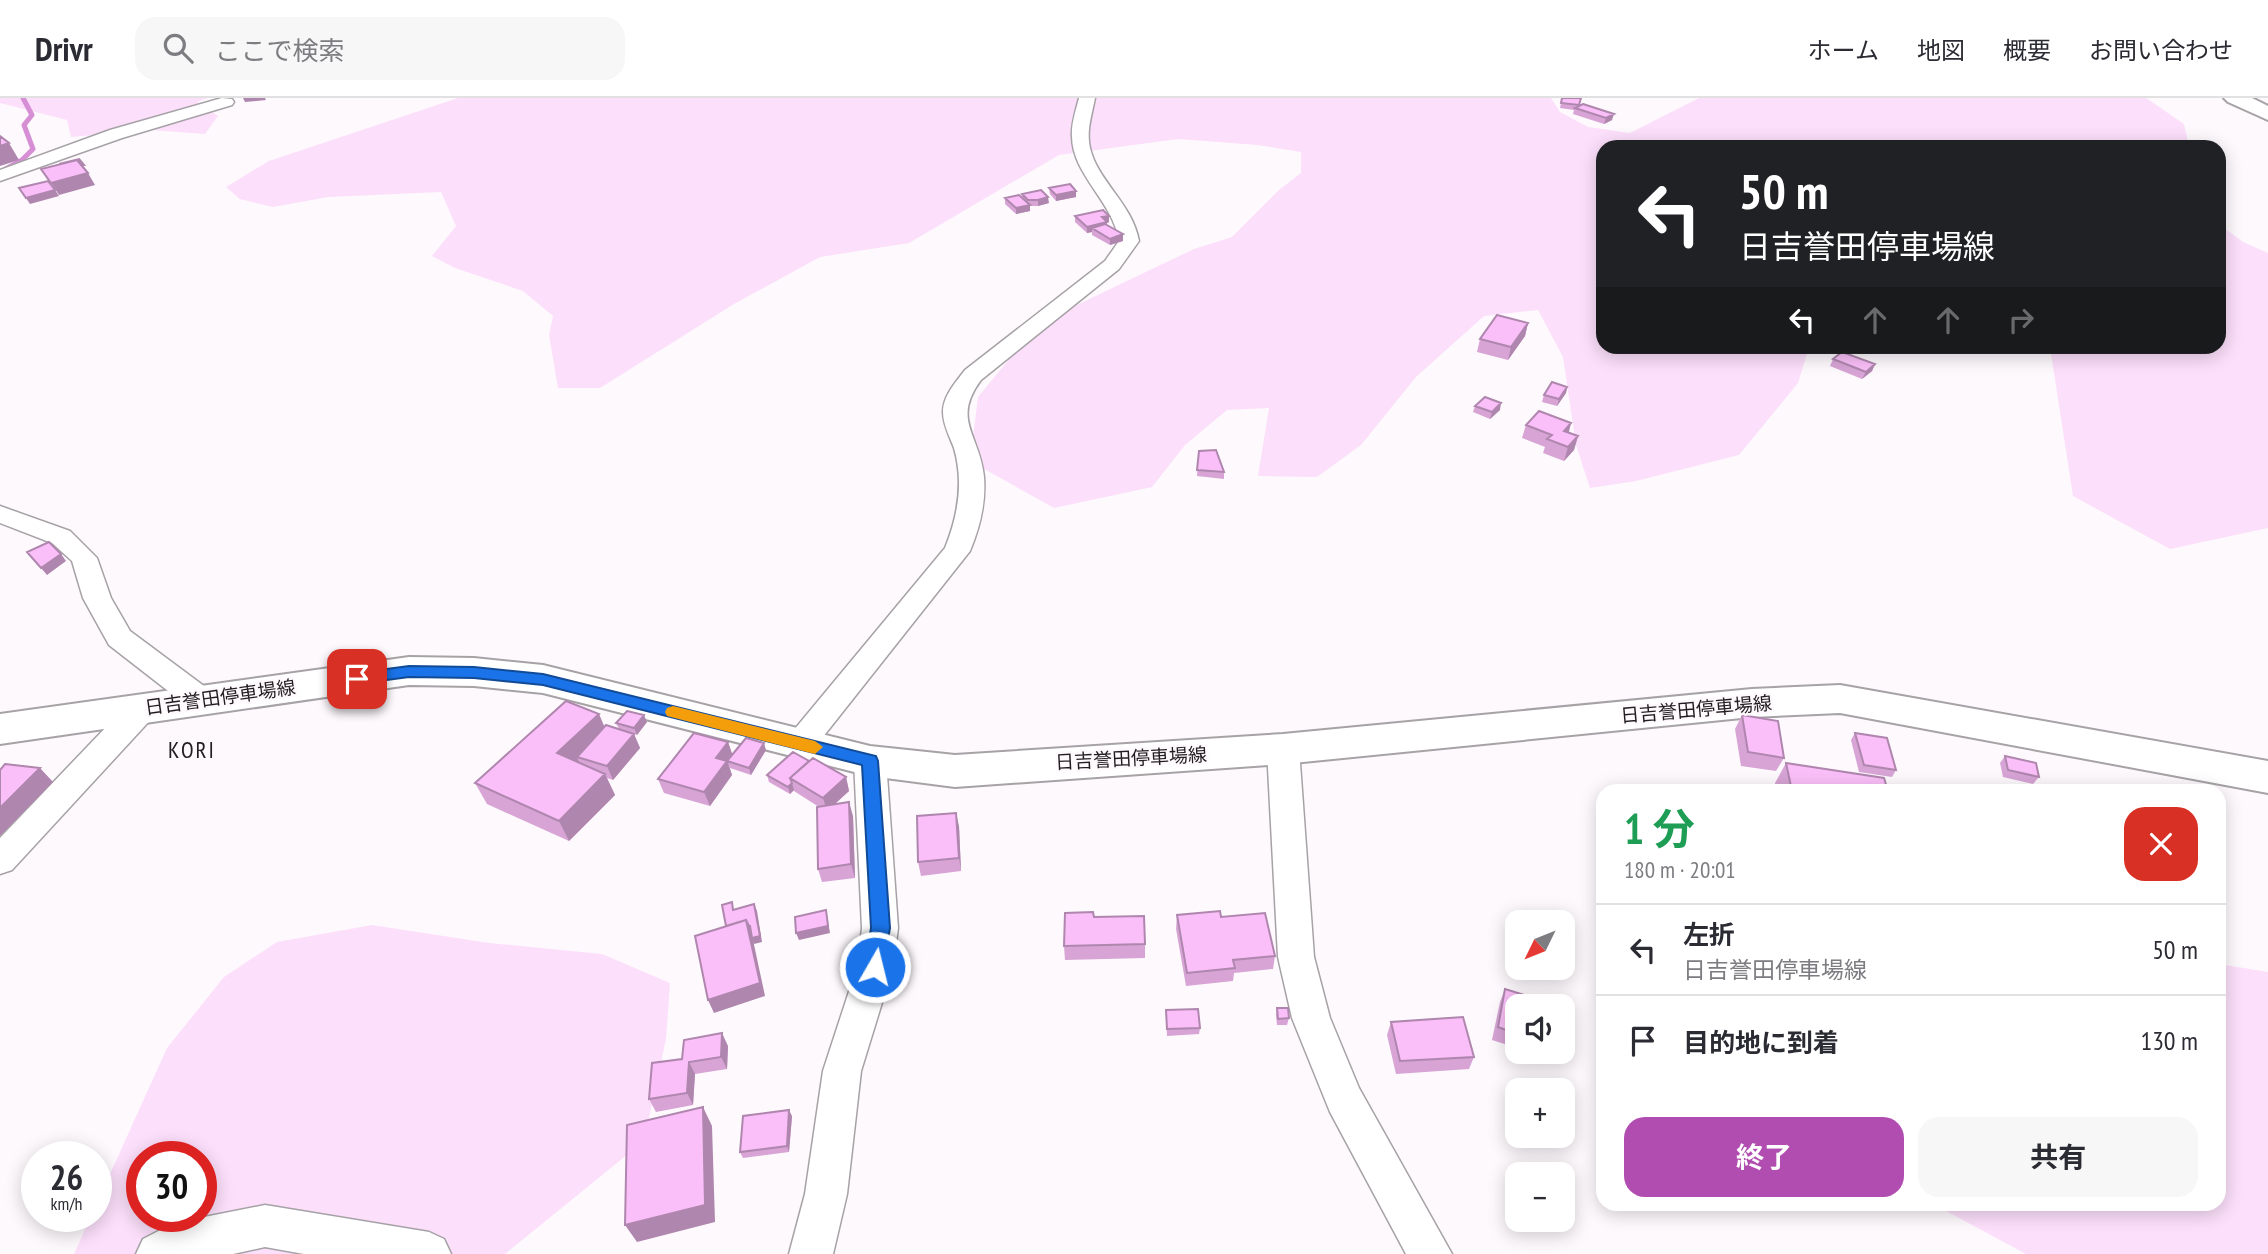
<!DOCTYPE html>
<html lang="ja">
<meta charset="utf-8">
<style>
:root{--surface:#fff;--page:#f7f7f7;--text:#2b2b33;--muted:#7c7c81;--line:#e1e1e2;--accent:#b14cb1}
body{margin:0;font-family:"PT Sans Narrow","Noto Sans JP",sans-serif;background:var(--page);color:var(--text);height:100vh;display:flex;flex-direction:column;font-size:26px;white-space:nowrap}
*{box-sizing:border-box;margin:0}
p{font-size:23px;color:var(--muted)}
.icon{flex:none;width:38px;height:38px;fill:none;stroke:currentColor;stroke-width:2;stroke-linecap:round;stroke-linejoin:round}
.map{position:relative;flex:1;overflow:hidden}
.drawer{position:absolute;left:1596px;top:686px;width:630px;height:427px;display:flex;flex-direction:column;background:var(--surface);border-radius:21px;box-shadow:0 4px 18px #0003}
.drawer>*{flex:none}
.banner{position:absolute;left:1596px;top:42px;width:630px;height:214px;border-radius:21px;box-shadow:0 4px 18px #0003;background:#202124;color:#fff;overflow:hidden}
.needle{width:46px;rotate:227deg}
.tools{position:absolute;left:1505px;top:812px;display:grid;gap:14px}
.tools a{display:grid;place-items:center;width:70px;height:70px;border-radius:14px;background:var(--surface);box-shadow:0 4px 18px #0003;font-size:35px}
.speed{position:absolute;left:21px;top:1043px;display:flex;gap:14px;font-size:35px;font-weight:700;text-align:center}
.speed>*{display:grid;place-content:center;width:91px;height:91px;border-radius:50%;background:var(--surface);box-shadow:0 4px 18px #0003;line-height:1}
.speed small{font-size:18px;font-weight:400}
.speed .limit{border:10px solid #d22;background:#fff;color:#111}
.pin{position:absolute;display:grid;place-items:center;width:60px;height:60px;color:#fff;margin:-30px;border-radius:14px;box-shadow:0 4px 10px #0006}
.me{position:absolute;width:77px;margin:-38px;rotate:8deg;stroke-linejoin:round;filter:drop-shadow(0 0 5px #0008)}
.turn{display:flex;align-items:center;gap:24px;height:147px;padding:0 28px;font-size:32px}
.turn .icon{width:91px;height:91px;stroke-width:2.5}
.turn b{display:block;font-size:49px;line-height:60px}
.lanes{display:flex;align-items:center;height:66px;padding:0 28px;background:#0003;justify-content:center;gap:35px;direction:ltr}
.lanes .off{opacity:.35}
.round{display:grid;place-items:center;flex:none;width:74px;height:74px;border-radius:21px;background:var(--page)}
.head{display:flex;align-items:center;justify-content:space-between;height:119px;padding:0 28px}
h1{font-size:42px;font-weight:700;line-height:52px;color:#1e9e55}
.cta{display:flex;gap:14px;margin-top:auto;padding:14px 28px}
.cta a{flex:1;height:80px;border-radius:21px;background:var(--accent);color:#fff;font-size:28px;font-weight:700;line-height:80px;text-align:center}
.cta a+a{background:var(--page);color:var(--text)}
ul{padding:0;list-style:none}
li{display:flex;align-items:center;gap:21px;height:91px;padding:0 28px;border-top:2px solid var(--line)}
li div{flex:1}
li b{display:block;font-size:26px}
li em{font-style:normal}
header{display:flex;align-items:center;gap:42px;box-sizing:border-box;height:98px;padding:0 35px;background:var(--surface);border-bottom:2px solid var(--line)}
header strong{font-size:33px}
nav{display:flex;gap:38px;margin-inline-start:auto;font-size:24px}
.search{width:490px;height:63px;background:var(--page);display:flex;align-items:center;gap:18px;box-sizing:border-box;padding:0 24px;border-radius:21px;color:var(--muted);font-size:26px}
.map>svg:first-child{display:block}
</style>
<header>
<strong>Drivr</strong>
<div class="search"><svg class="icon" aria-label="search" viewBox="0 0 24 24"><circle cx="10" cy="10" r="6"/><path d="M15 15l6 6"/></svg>ここで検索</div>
<nav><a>ホーム</a><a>地図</a><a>概要</a><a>お問い合わせ</a></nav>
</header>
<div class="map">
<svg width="2268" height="1156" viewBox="0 0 2268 1156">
<rect width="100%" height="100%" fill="#fef9fd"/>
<path fill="#fcdffb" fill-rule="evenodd" d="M0 0H207L197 4 218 18 205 36 151 32 71 39 67 22 0 5Z
M458 0H1551L1560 14 1588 29 1630 35 1699 0H2146L2184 26 2189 49H1603V248L1809 249 1798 285 1739 357 1636 383 1590 390 1576 347 1563 259 1538 212 1484 218 1416 279 1361 347 1317 379 1258 378 1269 310 1227 312 1185 347 1152 389 1054 410 970 363 978 299 1039 225 1194 151 1232 139 1279 92 1301 75V54L1258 47 1178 41 1059 57 909 145 820 159 734 206 600 290H558L549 237 553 218 523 193 455 170 432 158 456 128 441 94 328 99 273 109 240 101 226 89 269 63Z
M2219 126 2243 144 2268 155V430L2170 451 2073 398 2050 249 2219 248Z
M372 827 489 845 602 856 670 885 666 941 644 1043 505 1156H74L91 1118H96V1107L167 950 224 879 277 844ZM142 1059H201V1118H142Z
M2219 866 2268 874V1156H2026L1933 1106H2219Z"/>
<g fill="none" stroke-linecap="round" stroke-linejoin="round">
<path stroke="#d68fd5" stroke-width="5" d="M0 74 22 62 33 51 24 27 32 17 23 0"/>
<g stroke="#a6a2a6" stroke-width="3">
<path id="minor" d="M222 0 232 1 234 4 232 7 122 40 0 83V72L110 32Z
M1079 0H1095C1092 16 1086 33 1090 50 1098 84 1132 105 1139 143L1119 171 981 282C951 322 980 337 984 379 986 405 980 429 970 453L811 654 800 658 789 654 784 646 789 638 945 450C958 418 964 384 954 350 950 339 943 327 943 314 943 298 956 284 965 272L1105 163 1119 143C1113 103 1072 77 1072 38 1071 26 1076 12 1079 0Z
M0 408 70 433 97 460 111 500 130 533 212 594 216 602 212 610 201 613 190 610 109 547 83 500 72 463 52 445 0 425Z
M143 599 154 602 158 610 154 618 12 772 0 776V740L132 602Z
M1283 639 1294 643 1299 651 1314 859 1330 920 1359 990 1452 1156H1406L1330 1014 1292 920 1278 859 1267 651 1272 643Z
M870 651 881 655 886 663 898 830 893 869 861 973 847 1096 833 1156H789L805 1096 823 973 857 869 862 830 854 663 859 655Z
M265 1107 429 1134 444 1141 451 1156H304L265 1149 233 1156H136L143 1141 174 1125Z"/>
</g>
<g stroke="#a6a2a6" stroke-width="4">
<path id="tertiary" d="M2224 0H2252L2268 8V22L2228 4Z"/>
</g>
<g stroke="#a6a2a6" stroke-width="4">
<path id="secondary" d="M409 559 474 560 543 567 870 648 955 657 1283 636 1752 591 1840 587 2268 663V695L1840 615 1752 619 1283 666 955 689 870 678 543 595 474 588 409 587 0 646V616Z"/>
</g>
<use href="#minor" fill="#fff" fill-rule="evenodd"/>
<use href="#tertiary" fill="#fff" fill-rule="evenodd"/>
<use href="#secondary" fill="#fff" fill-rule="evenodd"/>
</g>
<path fill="#d7a4d5" d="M1562 0H1581L1579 8 1612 22 1604 26 1573 16 1574 12 1560 10Z
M1049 90 1076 99 1056 103 1050 96Z
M1022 96 1049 105 1038 108H1030V113L1016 116 1005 106V100H1022Z
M1075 118 1109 124H1107V127L1123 143 1110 147 1092 137V134L1087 135 1075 124Z
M1528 225 1525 238 1508 262 1477 254 1480 241Z
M1833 261 1875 266 1872 273 1862 281 1830 268Z
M1567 289 1566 295 1557 308 1542 304 1544 297Z
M1475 308 1500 312 1490 321 1473 314Z
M1526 327 1569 335 1578 338 1574 352 1564 363 1543 355 1545 349 1522 340Z
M1199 353 1224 374V381L1197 378Z
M1742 617 1784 660 1776 673 1741 668 1735 631Z
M647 624 637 637 634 636 640 650 613 682 607 680 615 697 569 743 487 706 475 685 604 629 619 631 616 625Z
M1855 635 1896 672 1892 679 1859 674 1851 642Z
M728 644 732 657 766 652 751 677 730 670 728 665 732 677 710 708 664 695 658 681Z
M2005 658 2039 679 2033 686 2003 679 2000 665Z
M809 663 846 679 849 693 834 707 853 718 855 780 822 784 818 771 819 709 794 693V692L790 696 769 684 767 677Z
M1786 665 1888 693H1776L1775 685Z
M959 728 961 773 921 778 918 764Z
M1177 817 1221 819 1275 858 1273 871 1234 875 1233 883 1186 888 1176 831Z
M1094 819 1145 846V860L1065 862 1064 848Z
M1505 891 1517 908V950L1492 942 1500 904Z
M1277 910 1289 920 1287 927H1277L1276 917Z
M1166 912 1200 930 1199 936 1167 938Z
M1391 924 1474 959 1469 971 1396 976 1387 937Z
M728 948 727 971 695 976 693 1007 656 1014 649 1001 682 961Z
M1527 954H1558L1554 962Z
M792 1018 789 1054 743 1060 740 1054Z"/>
<path fill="#af86ae" d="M243 0H265L266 2 245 4Z
M1614 16 1612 22 1604 26 1606 20Z
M9 45 19 62 0 68V48Z
M88 75 95 87 59 97 51 85Z
M55 92 59 98 30 106 26 100Z
M1076 93V99L1056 103V97Z
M1048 99 1049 105 1038 108V102Z
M1030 107V113L1016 116V110Z
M1109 118V124L1102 125V119Z
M1107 124V130H1092V134L1087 135V129Z
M1123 136V143L1110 147V141Z
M1528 225 1525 238 1508 262 1511 249Z
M1875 266 1872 273 1862 281 1866 274Z
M1567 289 1566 295 1557 308 1559 301Z
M1501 305 1500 312 1490 321 1492 314Z
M1571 325 1568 338 1564 333Z
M1578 338 1574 352 1564 363 1568 349Z
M61 456 66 463 47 477 41 470Z
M599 616 608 637 577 659 579 664 567 676 557 655Z
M644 617 647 624 637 637 634 630Z
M634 636 640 650 613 682 607 668Z
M728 644 733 658 728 665 732 677 710 708 704 694 716 660Z
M764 645 766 652 751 677 749 670Z
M40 670 53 684 0 738V710Z
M605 676 615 697 569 743 559 723Z
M846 679 849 693 827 713 823 700Z
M792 685 794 692 790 696 788 689Z
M849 704 853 718 855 780 851 766Z
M956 715 959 728 961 773 959 760Z
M754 806 757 813 762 844 754 846 753 842 765 898 714 915 708 902 729 841Z
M826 812 830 835 799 842 796 835Z
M722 935 728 948 727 971 721 959Z
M689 964 695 976 693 1007 687 995Z
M703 1009 712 1028 715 1124 637 1144 625 1127Z
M789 1012 792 1018 789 1054 787 1048Z"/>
<path fill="#fabff8" stroke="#af86ae" stroke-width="2" d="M1562 0H1581L1579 7 1561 5Z
M1583 6 1614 16 1606 20 1575 10Z
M0 38 9 45 0 48Z
M79 61 84 67H81L77 62 59 66Z
M77 62 88 75 51 85 41 71Z
M48 83 55 92 26 100 19 90Z
M1070 86 1076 93 1056 97 1049 90Z
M1041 92 1048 99 1038 102H1028L1022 96Z
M1019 97 1030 107 1016 110 1005 100Z
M1103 112 1109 118 1102 119 1107 124 1087 129 1075 118Z
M1105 126 1123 136 1110 141 1092 130Z
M1497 217 1528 225 1511 249 1480 241Z
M1842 254 1875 266 1866 274 1833 261Z
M1552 284 1567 289 1559 301 1544 297Z
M1485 299 1501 305 1492 314 1475 308Z
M1539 313 1571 325 1564 333 1578 338 1568 349 1547 341 1552 337 1526 327Z
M1216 352 1224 374 1197 372 1199 353Z
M49 444 61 456 41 470 27 454Z
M566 603 599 616 557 655 605 676 559 723 475 685Z
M627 613 644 617 634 630 616 625Z
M1742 617 1778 623 1784 660 1748 654Z
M606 627 634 636 607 668 577 659Z
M694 635 728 644 716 660 727 663 704 694 658 681Z
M1855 635 1887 640 1896 672 1864 667Z
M746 640 764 645 749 670 727 663Z
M793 654 809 663 790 680 792 685 788 689 767 677Z
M2005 658 2036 665 2039 679 2008 672Z
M813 660 846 679 823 700 790 680Z
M1786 665 1884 680 1888 693H1792Z
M5 666 40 670 0 710V672Z
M849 704 851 766 818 771 817 709Z
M956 715 959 760 918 764 917 718Z
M732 804 733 812 754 806 760 838 752 840 750 828H749L746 822 726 828 722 807Z
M826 812 828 828 796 835 795 819Z
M1220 813 1221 819 1265 815 1275 858 1233 862 1235 870 1187 875 1177 817Z
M1093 814 1094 819 1144 818 1145 846 1064 848 1065 815Z
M746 822 760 885 708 902 695 838Z
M1505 891 1560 908H1517V936L1498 929Z
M1563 909 1566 910 1563 933Z
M1277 910H1288L1289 920 1278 921Z
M1198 911 1200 930 1167 931 1166 912Z
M1463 919 1474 959 1400 963 1391 924Z
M722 935 721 959 689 964 687 995 649 1001 652 965 682 961 684 942Z
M703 1009 705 1107 625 1127 627 1027Z
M789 1012 787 1048 740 1054 743 1018Z"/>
<path fill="#1a73e8" stroke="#114b97" stroke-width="2" d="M409 568 474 569 543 576 876 658 878 663 890 830 882 875 875 878 868 875 865 869 871 830 862 667 543 587 474 580 409 579 357 586 349 581 357 575Z"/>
<path fill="#f59e0b" d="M673 608 815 643 823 649 815 656 667 618 665 614 667 610Z"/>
<g text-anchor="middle" stroke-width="5" stroke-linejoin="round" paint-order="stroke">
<g font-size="19" fill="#201e20" stroke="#fef9fd">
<text transform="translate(220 599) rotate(-8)" y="7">日吉誉田停車場線</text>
<text transform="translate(1696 611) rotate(-5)" y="7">日吉誉田停車場線</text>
<text transform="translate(1131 660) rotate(-3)" y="7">日吉誉田停車場線</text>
</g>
<g font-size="23" letter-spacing="2" fill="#201e20" stroke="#fef9fd">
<text x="192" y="660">KORI</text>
</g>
</g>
</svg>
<div class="tools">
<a><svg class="needle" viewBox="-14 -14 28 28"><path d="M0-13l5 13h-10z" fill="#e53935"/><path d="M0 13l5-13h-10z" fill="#7c7c81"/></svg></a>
<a><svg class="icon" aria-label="sound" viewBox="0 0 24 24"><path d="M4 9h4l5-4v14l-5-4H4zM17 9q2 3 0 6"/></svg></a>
<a>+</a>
<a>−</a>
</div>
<div class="speed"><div>26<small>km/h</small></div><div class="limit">30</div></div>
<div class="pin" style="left:357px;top:581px;background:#d93025"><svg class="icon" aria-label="arrive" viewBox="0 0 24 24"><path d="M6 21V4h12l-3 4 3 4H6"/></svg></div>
<svg class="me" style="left:875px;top:869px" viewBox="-20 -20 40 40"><circle r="17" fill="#1a73e8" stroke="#fff" stroke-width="3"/><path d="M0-11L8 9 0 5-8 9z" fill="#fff"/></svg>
<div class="banner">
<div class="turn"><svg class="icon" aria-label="left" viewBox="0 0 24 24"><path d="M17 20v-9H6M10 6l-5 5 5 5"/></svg><div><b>50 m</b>日吉誉田停車場線</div></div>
<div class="lanes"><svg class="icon" aria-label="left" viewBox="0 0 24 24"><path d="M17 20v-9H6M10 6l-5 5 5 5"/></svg><svg class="icon off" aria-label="ahead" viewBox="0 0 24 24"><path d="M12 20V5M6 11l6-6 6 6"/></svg><svg class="icon off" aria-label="ahead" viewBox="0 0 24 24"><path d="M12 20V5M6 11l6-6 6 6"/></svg><svg class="icon off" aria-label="right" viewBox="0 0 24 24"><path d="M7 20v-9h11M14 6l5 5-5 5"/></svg></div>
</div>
<section class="drawer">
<div class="head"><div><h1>1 分</h1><p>180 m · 20:01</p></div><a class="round" style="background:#d93025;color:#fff"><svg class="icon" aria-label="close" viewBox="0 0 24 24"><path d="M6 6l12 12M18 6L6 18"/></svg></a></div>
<ul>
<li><svg class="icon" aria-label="left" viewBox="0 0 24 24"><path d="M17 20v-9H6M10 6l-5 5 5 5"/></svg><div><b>左折</b><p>日吉誉田停車場線</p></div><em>50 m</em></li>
<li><svg class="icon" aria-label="arrive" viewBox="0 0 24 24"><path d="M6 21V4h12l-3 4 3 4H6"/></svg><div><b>目的地に到着</b></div><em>130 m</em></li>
</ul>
<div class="cta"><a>終了</a><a>共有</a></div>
</section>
</div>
